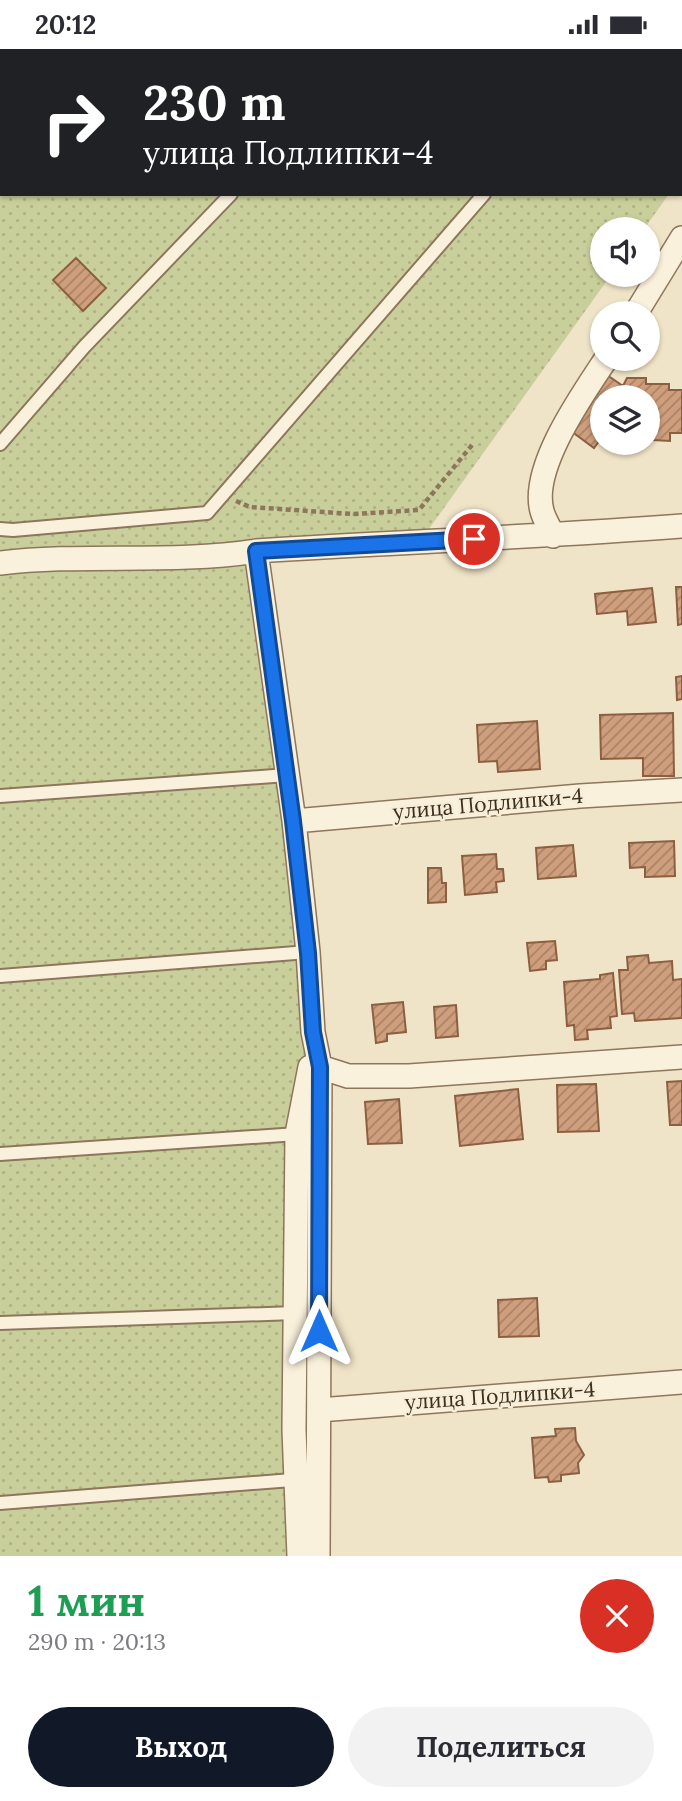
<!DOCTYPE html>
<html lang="ru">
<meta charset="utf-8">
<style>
:root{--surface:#fff;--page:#f2f2f3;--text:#2b2b33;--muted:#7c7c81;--accent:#111827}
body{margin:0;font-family:Lora,serif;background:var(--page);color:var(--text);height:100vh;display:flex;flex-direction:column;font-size:26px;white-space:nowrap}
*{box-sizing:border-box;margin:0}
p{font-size:23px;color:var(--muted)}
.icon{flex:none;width:38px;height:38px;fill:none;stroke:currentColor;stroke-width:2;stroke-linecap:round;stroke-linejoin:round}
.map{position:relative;height:1507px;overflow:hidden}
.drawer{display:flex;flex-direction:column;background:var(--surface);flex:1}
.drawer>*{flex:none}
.guide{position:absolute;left:0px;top:0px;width:682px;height:147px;box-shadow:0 2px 5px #0004;background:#202124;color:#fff;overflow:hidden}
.controls{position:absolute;left:590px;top:168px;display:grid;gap:14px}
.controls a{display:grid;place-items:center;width:70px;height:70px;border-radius:50%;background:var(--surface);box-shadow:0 2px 5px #0004;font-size:35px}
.pin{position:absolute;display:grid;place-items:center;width:60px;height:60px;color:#fff;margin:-30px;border:4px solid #fff;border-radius:50%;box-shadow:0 2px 7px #0007}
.me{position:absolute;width:77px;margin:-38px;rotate:0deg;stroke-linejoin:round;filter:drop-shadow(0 0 5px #0008)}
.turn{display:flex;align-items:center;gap:24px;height:147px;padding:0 28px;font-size:32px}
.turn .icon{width:91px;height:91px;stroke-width:2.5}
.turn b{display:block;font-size:49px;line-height:60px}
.round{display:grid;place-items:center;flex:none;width:74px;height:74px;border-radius:37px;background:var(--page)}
.overview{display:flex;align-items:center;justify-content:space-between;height:119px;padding:0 28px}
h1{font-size:42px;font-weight:800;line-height:52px;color:#1e9e55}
.cta{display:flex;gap:14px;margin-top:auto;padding:14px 28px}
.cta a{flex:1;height:80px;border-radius:42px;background:var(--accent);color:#fff;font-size:28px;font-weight:800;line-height:80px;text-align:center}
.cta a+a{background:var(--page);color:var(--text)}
.status{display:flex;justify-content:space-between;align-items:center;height:49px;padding:0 35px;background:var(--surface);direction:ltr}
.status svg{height:19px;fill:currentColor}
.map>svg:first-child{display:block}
</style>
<div class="status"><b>20:12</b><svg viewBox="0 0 49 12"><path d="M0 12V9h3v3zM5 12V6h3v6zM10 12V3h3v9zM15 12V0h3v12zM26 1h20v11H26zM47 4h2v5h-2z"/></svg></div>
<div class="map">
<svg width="682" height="1507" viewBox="0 0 682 1507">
<defs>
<pattern id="garden-dots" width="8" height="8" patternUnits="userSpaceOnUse" patternTransform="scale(1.75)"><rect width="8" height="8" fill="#c9cf9b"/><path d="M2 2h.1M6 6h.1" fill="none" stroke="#aeb285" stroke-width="1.8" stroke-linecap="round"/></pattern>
<pattern id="building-hatch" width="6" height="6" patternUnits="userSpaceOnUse" patternTransform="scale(1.75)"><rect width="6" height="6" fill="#cf9f7d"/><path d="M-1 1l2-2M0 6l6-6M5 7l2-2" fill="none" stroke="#a98266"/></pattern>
</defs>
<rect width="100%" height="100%" fill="#f0e4c8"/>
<path fill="url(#garden-dots)" d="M0 0 644 2H2V145H669L644 180H602V226H611L421 491 256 502 308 903 318 1507H0Z"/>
<path fill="url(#building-hatch)" stroke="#8d5f41" stroke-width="2" d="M76 209 106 239 83 262 53 231Z
M607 326 623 337 627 329H646V335H669V341H682V384H670V392L652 391 648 388V348H602V388L594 399 567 379Z
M676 538H682V575L678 576Z
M652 539 656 573 628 576 627 562 597 565 595 545Z
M682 627V650L677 651 676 628Z
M673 664 674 727H643V709L601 710 600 666Z
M537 672 540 720 498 723 497 712 479 713 477 676Z
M674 792 675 827 645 828V818L630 819 629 794Z
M573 796 576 827 538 830 536 799Z
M496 805 497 820H503L504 832 496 833 497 843 465 846 462 807Z
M428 819H441L442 834H446V853L428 854Z
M555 892 557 911 546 912V920L530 922 527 894Z
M648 906 649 914 672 912 673 931 682 930V969L635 972 634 964 622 965 619 921H628L627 908Z
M613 924 617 967 610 968 611 979 587 981 588 990 575 991 574 976 567 977 564 933 600 930V926Z
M403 953 406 983 387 985V992L376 994 372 956Z
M456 956 458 987 436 989 434 958Z
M682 1032V1076H670L667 1033Z
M596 1035 599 1082 558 1083 557 1036Z
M518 1040 523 1090 460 1097 455 1047Z
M399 1050 402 1094 368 1095 365 1053Z
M537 1249 539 1287 499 1288 498 1251Z
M575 1379 576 1392 584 1406 578 1414 579 1424 561 1426V1432L549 1433 548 1428 535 1429 532 1389 556 1387 555 1380Z"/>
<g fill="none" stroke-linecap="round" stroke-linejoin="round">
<g stroke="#8d765c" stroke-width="16">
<path id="lane" d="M93 2 94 0
M359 2 360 0
M615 2 617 0
M0 104 2 102
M0 395 84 298 231 145
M0 480 13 481 207 464 484 145
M0 747 287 726
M0 927 308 903
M0 1105 297 1085
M0 1274 295 1264
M0 1454 292 1431"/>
</g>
<g stroke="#8d765c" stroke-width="26">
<path id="street" d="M636 264 682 189
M553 487C550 479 544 470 542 462 530 419 583 345 606 310
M256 502 294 772 308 903 313 983 320 1018 318 1507
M0 514C84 504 173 515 256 502 398 493 540 488 682 477
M294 772 580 747 682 741
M320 1018 348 1027H409L682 1008
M319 1361 682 1333
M299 1507 294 1381 297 1085 310 1018"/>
</g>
<path stroke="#8d765c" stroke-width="4.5" stroke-dasharray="5 3.5" stroke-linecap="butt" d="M236 452 250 458 353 465 419 461 472 396"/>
<use href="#lane" stroke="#faf1dc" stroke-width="12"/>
<use href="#street" stroke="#faf1dc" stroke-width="23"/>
</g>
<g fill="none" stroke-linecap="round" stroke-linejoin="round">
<g stroke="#114b97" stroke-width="18">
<path id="route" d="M319 1282 320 1018 313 983 308 904 293 772 256 502 474 490"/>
</g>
<use href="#route" stroke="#1a73e8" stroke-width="12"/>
</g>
<g text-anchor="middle" stroke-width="5" stroke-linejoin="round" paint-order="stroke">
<g font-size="21" fill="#3d2e20" stroke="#f7eed8">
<text transform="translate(488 755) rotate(-5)" y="7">улица Подлипки-4</text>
<text transform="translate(500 1347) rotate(-4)" y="7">улица Подлипки-4</text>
</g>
</g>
</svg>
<div class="controls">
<a><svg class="icon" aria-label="sound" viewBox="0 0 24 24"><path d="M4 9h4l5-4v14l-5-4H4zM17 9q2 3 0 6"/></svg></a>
<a><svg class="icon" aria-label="search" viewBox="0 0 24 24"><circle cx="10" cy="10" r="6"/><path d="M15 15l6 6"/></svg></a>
<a><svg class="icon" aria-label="layers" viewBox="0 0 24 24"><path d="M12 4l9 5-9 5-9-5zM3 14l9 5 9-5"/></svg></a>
</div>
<div class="pin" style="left:474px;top:490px;background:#d93025"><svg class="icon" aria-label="arrive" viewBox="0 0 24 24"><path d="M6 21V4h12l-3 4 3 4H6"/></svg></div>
<svg class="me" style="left:319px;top:1282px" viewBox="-20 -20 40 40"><path d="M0-17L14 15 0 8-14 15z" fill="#1a73e8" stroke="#fff" stroke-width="4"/></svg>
<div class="guide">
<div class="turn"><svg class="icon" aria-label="right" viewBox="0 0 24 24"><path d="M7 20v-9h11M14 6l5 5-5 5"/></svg><div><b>230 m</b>улица Подлипки-4</div></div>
</div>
</div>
<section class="drawer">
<div class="overview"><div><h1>1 мин</h1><p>290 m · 20:13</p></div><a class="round" style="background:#d93025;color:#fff"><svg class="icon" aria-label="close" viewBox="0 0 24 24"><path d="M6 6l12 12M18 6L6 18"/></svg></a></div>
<div class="cta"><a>Выход</a><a>Поделиться</a></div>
</section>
